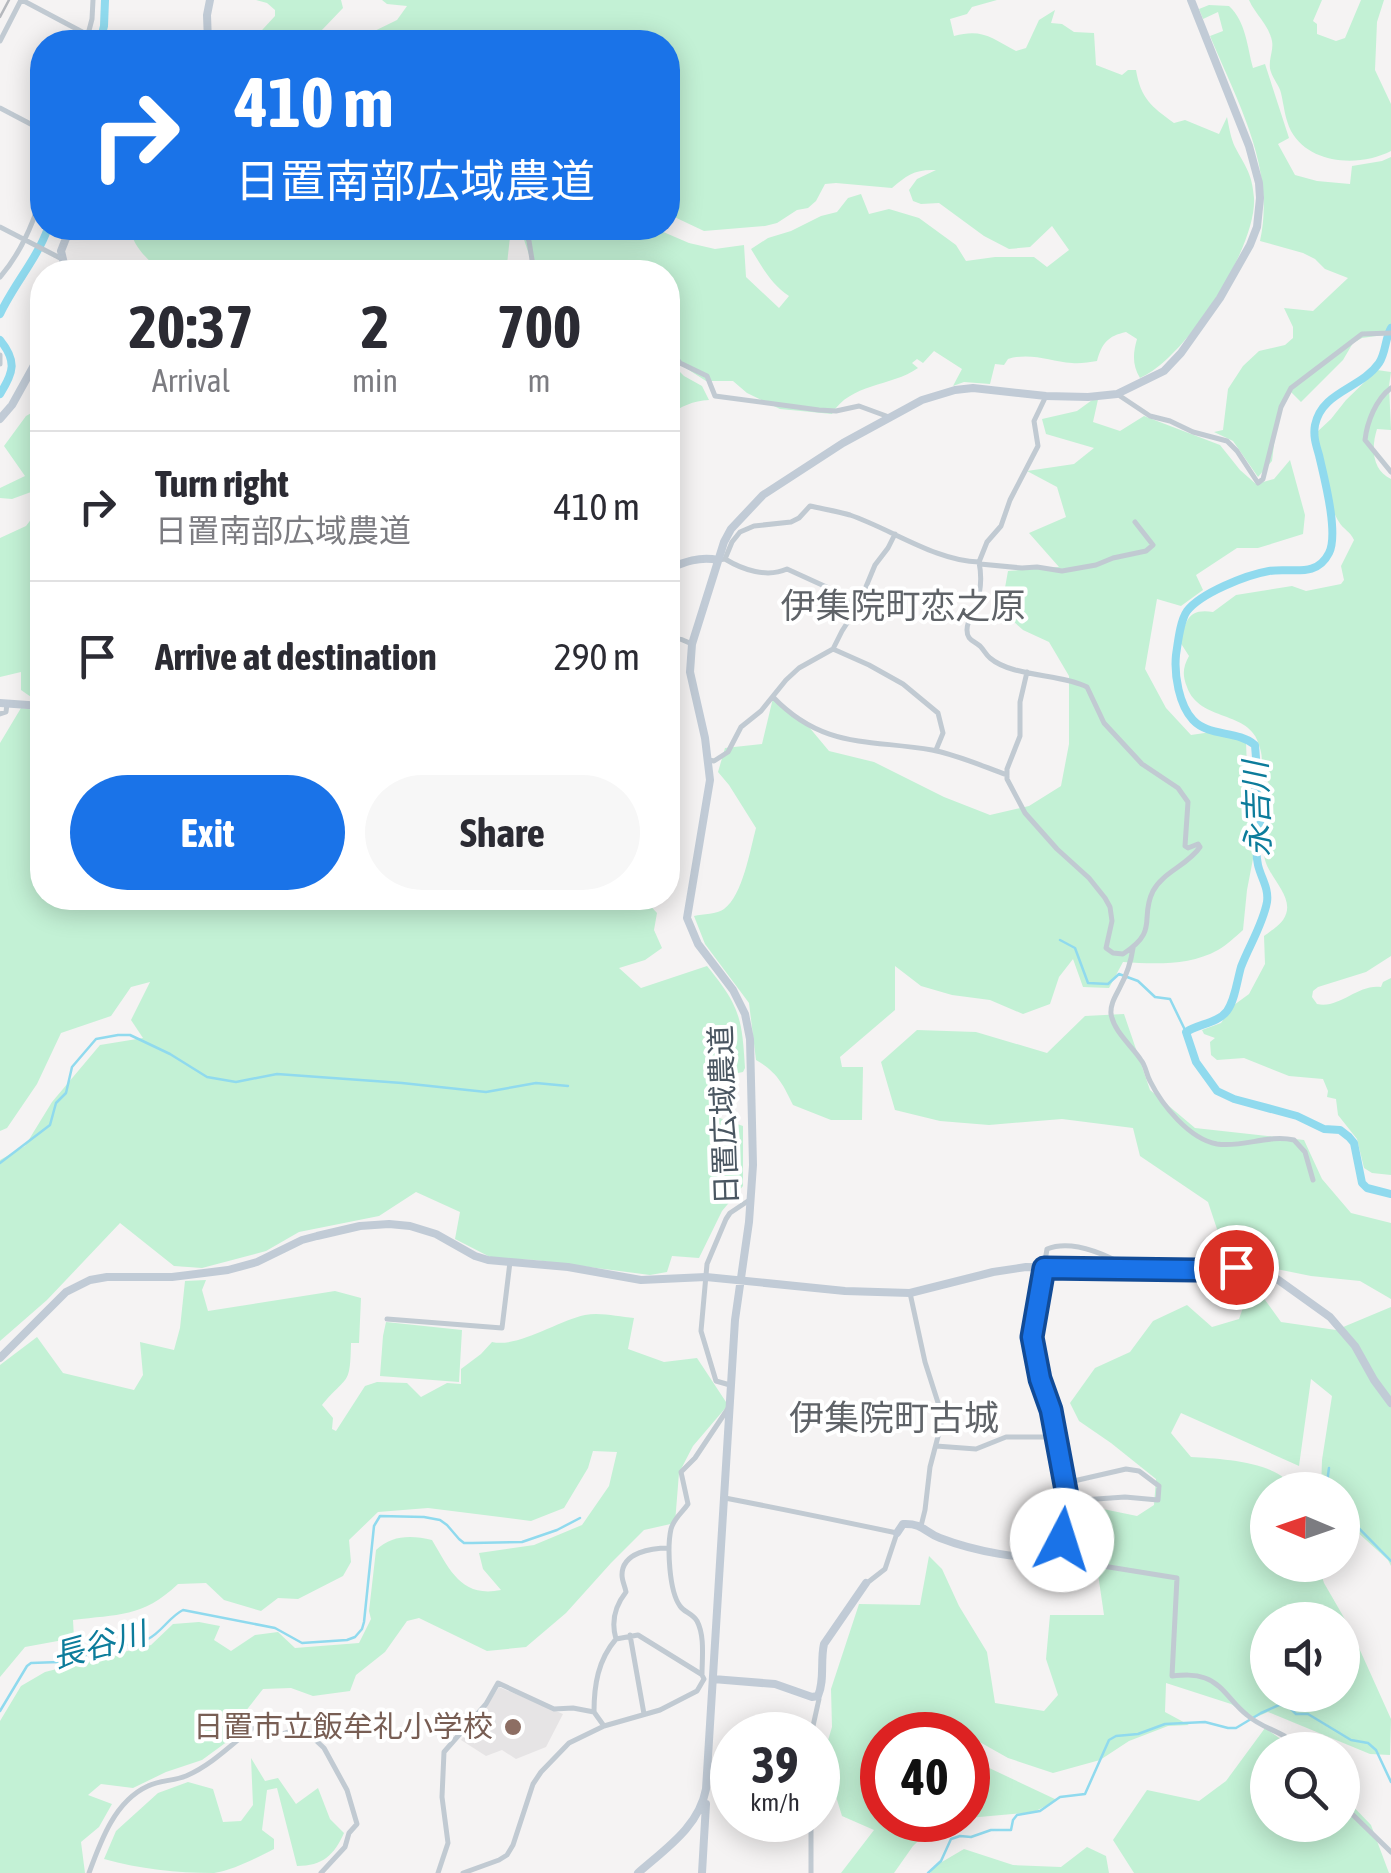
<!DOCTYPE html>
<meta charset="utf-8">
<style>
:root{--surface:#fff;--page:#f7f7f7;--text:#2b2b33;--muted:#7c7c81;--line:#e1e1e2;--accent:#1a73e8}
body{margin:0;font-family:"Asap Condensed","Noto Sans JP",sans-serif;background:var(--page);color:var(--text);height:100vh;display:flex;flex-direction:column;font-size:38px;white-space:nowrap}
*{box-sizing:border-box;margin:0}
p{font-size:32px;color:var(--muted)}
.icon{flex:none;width:55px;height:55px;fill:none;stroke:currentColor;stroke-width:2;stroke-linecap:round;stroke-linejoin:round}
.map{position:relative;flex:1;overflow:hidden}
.drawer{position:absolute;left:30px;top:260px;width:650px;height:650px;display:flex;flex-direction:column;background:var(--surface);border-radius:40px;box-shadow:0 5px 25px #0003}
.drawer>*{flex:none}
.banner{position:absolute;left:30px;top:30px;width:650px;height:210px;border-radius:40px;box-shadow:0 5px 25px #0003;background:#1a73e8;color:#fff;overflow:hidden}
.needle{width:65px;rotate:272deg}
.tools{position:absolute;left:1250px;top:1472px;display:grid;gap:20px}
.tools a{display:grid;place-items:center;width:110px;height:110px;border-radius:50%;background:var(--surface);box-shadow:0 5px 25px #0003;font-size:50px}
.speed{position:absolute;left:710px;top:1712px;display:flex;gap:20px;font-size:50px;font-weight:700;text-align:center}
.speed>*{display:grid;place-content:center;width:130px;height:130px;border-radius:50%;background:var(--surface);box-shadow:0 5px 25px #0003;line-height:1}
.speed small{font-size:25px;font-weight:400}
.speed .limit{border:15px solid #d22;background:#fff;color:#111}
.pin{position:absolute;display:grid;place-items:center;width:85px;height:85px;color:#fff;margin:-42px;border:5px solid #fff;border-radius:50%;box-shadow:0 2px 10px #0007}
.me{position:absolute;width:110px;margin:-55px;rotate:5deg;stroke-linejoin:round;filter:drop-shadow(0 0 8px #0008)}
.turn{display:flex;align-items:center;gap:35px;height:210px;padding:0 40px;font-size:45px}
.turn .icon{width:130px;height:130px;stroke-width:2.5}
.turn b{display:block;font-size:70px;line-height:85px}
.eta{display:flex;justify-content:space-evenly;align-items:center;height:170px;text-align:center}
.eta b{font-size:60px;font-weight:700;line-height:70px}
.cta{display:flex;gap:20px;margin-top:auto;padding:20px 40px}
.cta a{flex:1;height:115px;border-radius:60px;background:var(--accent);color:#fff;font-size:40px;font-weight:700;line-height:115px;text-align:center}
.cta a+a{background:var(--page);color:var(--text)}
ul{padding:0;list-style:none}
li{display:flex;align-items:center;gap:30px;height:150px;padding:0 40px;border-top:2px solid var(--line)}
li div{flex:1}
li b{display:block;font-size:38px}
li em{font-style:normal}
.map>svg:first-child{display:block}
</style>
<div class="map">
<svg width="1391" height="1873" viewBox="0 0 1391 1873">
<rect width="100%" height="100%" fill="#f5f3f3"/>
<path fill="#e6e4e5" d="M499 1687 563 1714 546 1747 516 1759 502 1750 486 1756 461 1740 479 1718Z"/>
<path fill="#c3f1d5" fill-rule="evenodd" d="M256 0H341L343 8 321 31 330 42H251L275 16V10L267 3Z
M382 0H997L972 7 967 14 950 19 954 36C982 28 992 38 1016 51L1026 48 1039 20 1055 10 1051 23 1062 24 1074 32 1094 33 1096 65 1122 75 1128 70H1136C1141 99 1151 106 1174 123L1185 120 1219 134 1227 117C1229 127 1231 139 1235 147 1246 168 1252 173 1254 198 1257 248 1185 359 1140 378 1132 365 1133 353 1137 339L1126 332C1108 336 1102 343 1097 361 1089 362 1080 364 1072 363 1050 361 1030 352 1008 359L1004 365 995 364 990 384 964 382 953 386 962 369 934 351 923 363 917 359 912 363 918 368C891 387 850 383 832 414L780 409 747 393 733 381H706L678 363 668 350V272H535L520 228H654L689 243 715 249 744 245 746 277 779 308 789 296C771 284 762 267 751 249L768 238 791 231 821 216 837 212 848 198 861 194 869 214 889 209 919 218 956 245 966 261 995 257H1034L1047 267 1069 250 1052 226 1030 247 1009 249 984 236 939 203 921 204 913 201 909 190 917 179 936 170C915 169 907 175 892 188L836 183 825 184 816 201 808 208 797 210 777 223 765 226 704 231 668 214V42H352L397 20 407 6 387 4Z
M1249 0H1322L1313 21 1317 24V34L1336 41 1345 38 1361 0H1384L1377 22 1375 70 1391 104V151C1360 167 1310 165 1291 131 1285 119 1284 106 1281 93 1279 85 1273 79 1271 72 1267 62 1274 51 1272 41 1269 25 1255 14 1249 0Z
M1209 5 1229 6C1246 22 1247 46 1253 68L1265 64 1289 138 1278 144 1295 175 1317 181 1350 184 1352 166 1382 161 1391 157V334L1362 338 1353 343 1343 360 1301 402 1291 392 1278 411 1272 461 1258 477 1233 441 1214 432 1223 430 1228 389 1243 366 1259 351 1285 345 1293 338V327L1284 308 1313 311 1348 278 1325 269 1315 259 1303 253 1260 241C1276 169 1237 101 1210 36L1223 31 1218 12 1203 19 1199 9Z
M130 228H511L507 264 516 272H162C148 260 133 247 130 228Z
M668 360 684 376 702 386 709 400C693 401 681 406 668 416Z
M1377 370 1391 372 1389 386 1391 430 1377 429C1371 448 1372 470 1391 479V956L1366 972 1318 987 1313 991 1312 997 1317 1004C1340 1009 1357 984 1381 987L1383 982 1391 978V1175L1372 1173 1364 1168 1357 1139 1338 1115 1336 1099 1327 1097 1328 1091 1323 1079 1289 1076 1244 1058 1217 1060 1211 1055 1210 1042 1215 1038 1204 1034 1202 1030 1221 1023 1234 1005 1249 994 1265 964 1264 936C1269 932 1279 926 1283 920 1299 897 1264 876 1264 853 1263 835 1269 814 1271 796V787L1260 769C1263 760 1262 754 1259 745 1250 710 1199 722 1187 687 1182 675 1183 667 1189 656L1180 642C1186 622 1187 608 1213 612L1236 595 1292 586 1306 591 1341 584 1344 580 1341 566 1354 540C1350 531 1344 530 1339 522 1326 502 1318 455 1317 432L1331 419 1346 400Z
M1099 395 1093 422 1120 431 1144 416 1220 445 1240 470 1256 484 1274 479 1290 460 1305 515 1303 534 1258 548H1237L1196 575 1203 590 1181 606 1157 599 1145 669 1166 708 1191 735 1225 730 1246 741 1248 798 1257 838 1247 890 1243 930C1235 937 1227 945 1218 950 1189 966 1155 964 1123 962L1109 988 1083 987 1073 959 1059 977 1050 1004 1023 1014 990 1000 952 995 921 986 895 966V1010L840 1057 842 1067H863L862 1120H831L793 1105C783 1084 777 1072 756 1060L749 1003 705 944 694 916C703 914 717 914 724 909 743 895 750 850 756 828L729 785 718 772 725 748 762 744 773 698 809 727 829 751 874 762 944 797 990 815 1029 806 1061 786 1069 744V676L1049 642 1023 630 1001 610 1008 571 1059 567 1029 533 1066 517 1057 487 1027 471 1074 464 1094 448 1046 434 1042 419 1077 411Z
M42 407V488L12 499 0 498V488L25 476 4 446 26 416Z
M42 505V700L34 699 21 690V672L0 677V538L26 526Z
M21 708 42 711V898H643L657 913 654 930 662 948 645 960 619 968 641 988 707 966C740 1006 742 1018 745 1068L743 1072 718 1077 711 1115 743 1126V1186L722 1211 699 1258 672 1256 667 1272 650 1275 535 1260 492 1258 455 1239 460 1212 416 1192 379 1216 299 1232 266 1251 202 1268 174 1266 120 1223 47 1300 0 1341V1160L25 1146 52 1102 100 1045 143 1038 131 1020 150 982 131 987 111 1016 61 1033 37 1084 7 1128 0 1131V743Z
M1124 1014 1150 1090 1195 1128 1304 1140 1322 1179 1351 1213 1391 1223V1299L1360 1281 1311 1276 1227 1259 1208 1202 1140 1156 1133 1128 1062 1119 989 1125 940 1121 895 1110 881 1062 917 1030 976 1032 1047 1053 1085 1016Z
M206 1280 202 1290 208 1311 335 1291 361 1298 359 1343H351C350 1387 348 1374 322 1405L333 1418 332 1429 336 1431 365 1386 377 1382 407 1383 421 1397 447 1383 461 1384V1369L481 1354 492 1342C518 1348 557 1321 585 1315 601 1312 619 1317 634 1318L628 1349 664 1362 697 1358 728 1405 693 1446 679 1473 675 1523 644 1530 611 1563 566 1613 526 1647 487 1651 419 1618 407 1621 385 1652 356 1675 350 1691 313 1696 291 1688 263 1689 245 1712 228 1741 202 1760 166 1772 133 1788 101 1784 88 1795 112 1804 99 1827 81 1842 85 1873H0V1721L21 1686 45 1672 151 1645 173 1624 199 1622 220 1626 214 1640 231 1651 255 1635 278 1632 295 1648 359 1643 371 1619 369 1611 376 1550C392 1535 411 1535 432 1540 450 1570 461 1598 501 1590L483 1569 479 1553 534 1545 582 1525 609 1486 617 1452 593 1451 588 1468 564 1508 531 1521 428 1508 378 1512 349 1540 351 1562 343 1576 298 1599 278 1598 261 1611 224 1600 206 1583 178 1584C142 1618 118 1614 73 1620L74 1638 25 1647 0 1677V1365L37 1337 63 1373 134 1390 143 1375 140 1342 174 1350 180 1328 185 1281Z
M1252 1282 1281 1322 1336 1330 1391 1307V1566L1388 1560 1343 1519 1342 1490H1321L1322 1460 1332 1396 1311 1379 1299 1466 1181 1413 1171 1433 1191 1457C1222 1459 1279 1461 1295 1490H1268V1565H1318L1324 1583 1350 1628 1391 1719 1390 1755 1370 1754 1268 1712 1254 1718 1231 1704 1166 1683 1165 1712 1189 1725 1168 1726 1129 1741 1100 1760 1053 1773 1008 1758 953 1727 927 1728 925 1735H882V1820H940L913 1846 894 1873H841L874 1830 842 1816 834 1790 820 1767 832 1727 831 1689 859 1604 920 1605 929 1556 942 1569 959 1606 987 1652 995 1703 1044 1711 1058 1695 1046 1659 1050 1615H1104L1098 1574 1068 1526 1085 1525 1103 1509 1137 1516 1154 1505 1156 1479 1111 1443 1079 1421 1070 1403 1095 1368 1130 1352 1153 1321 1187 1305 1212 1327 1239 1319ZM1268 1620H1342V1695H1268Z
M386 1322 462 1330 459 1382 380 1376 383 1336Z
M1265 1728 1296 1750H1268V1825H1342L1343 1796 1371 1825 1389 1873H1134L1113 1840 1147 1790 1199 1801 1226 1781Z
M251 1758 265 1781 278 1778 296 1804 318 1788 330 1819 344 1833C334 1855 323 1866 297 1866L277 1788 267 1790 262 1830 274 1839V1849C256 1858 234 1870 214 1873 176 1873 140 1869 104 1859L116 1831 158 1793 188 1782 213 1789 223 1822 241 1821 253 1805Z
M968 1758 1057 1800 1034 1812 968 1818Z
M1087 1847 1106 1856 1109 1873H930L935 1866 964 1849 1013 1865 1061 1867Z"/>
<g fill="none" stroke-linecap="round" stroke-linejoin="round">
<path stroke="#90daee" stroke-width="2.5" d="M1060 940 1075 948 1088 983 1108 984 1119 974 1138 981 1155 997 1170 999 1186 1032
M0 1163 50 1125 56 1103 66 1093 72 1067 96 1039 118 1035H130L170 1054 207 1077 236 1082 277 1074 402 1083 486 1092 536 1083 568 1086
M1326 1490 1329 1468
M1342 1511 1391 1561
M0 1711 27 1666 31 1663 59 1662 148 1639C162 1632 169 1617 183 1610L275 1628 302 1643 347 1640 355 1637 362 1629 364 1622 374 1526 380 1516 424 1517 440 1520 447 1525 459 1539 464 1543H472L522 1542 557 1530 580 1518
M928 1873 941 1861 951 1839 960 1836 971 1837 991 1830H1011L1013 1820 1017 1815 1040 1811 1060 1797 1085 1794 1109 1740 1116 1736 1138 1734 1165 1724 1205 1722 1228 1728H1236L1261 1713 1279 1705H1287L1296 1714H1308L1351 1740 1368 1743 1376 1750 1391 1782"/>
<path stroke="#90daee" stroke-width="8" d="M100 42 104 26 105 0
M0 314C14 284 37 259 48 228
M1391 328C1385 338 1386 353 1379 363 1361 389 1322 391 1315 425 1313 436 1316 445 1319 455 1324 477 1339 533 1329 553 1316 579 1291 567 1269 571 1246 575 1201 593 1187 611 1180 621 1178 642 1176 655 1174 675 1179 705 1193 720 1209 737 1237 730 1255 745L1256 758 1252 783C1273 817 1251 832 1258 865 1261 878 1269 888 1267 902 1263 924 1249 946 1241 967 1237 981 1235 1000 1227 1011 1218 1023 1198 1024 1186 1032L1196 1062 1217 1091 1234 1099 1297 1116 1324 1129 1340 1130 1349 1137 1354 1143 1362 1183 1367 1188 1391 1194
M0 340C17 361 14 372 0 394"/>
<path stroke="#c1cad2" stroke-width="5" d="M22 0 88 35
M0 41 21 0
M86 42 92 19 93 0
M0 108 42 130
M0 227 62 259
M523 228 529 241 534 272
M0 277C21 253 32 225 42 196
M668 347 680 363 707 376 715 396 819 410 836 411 859 406 889 417
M0 355V364
M1391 388C1376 399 1367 422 1365 440L1391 472
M1117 394 1150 416 1170 421 1193 432 1227 441 1237 451 1258 483 1263 479 1281 407 1291 388 1362 334 1391 333
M725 559C743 570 767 578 787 569L844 595 858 606
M718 560 725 559 732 542 740 532 754 526 791 522 799 518 810 506C823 509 837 511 850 515 891 529 936 561 979 562 982 577 981 593 975 608 972 615 967 621 967 630 967 640 973 640 980 646 984 650 986 655 990 658 1012 677 1062 674 1087 687L1104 723 1142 764 1178 788 1188 802 1185 846 1188 848 1198 844 1200 847C1188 865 1163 872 1153 891 1139 919 1160 930 1123 954L1113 953 1106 948 1112 921 1110 907 1105 898 1089 878 1057 849 1025 813 1007 779V769L1020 736V702L1027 672
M979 562 987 542 1001 526 1010 500 1038 446 1034 421 1046 396
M980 564 1022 568 1037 567 1062 571 1096 565 1113 558 1146 551 1153 545 1135 522
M668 607 678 638 692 644
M833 649 869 665 903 684 938 713 943 733 936 750
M773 697C823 749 868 739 932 750 958 755 982 766 1007 775
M0 714 6 712 7 704
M709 760 714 761 728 752 741 727 761 711 786 680 799 668 833 649 842 631 858 606 875 565 888 548 895 534
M1133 948C1131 961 1127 974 1121 985 1117 994 1110 1003 1111 1014 1114 1032 1132 1046 1141 1060 1146 1066 1146 1074 1150 1081 1162 1105 1189 1139 1217 1144 1243 1148 1268 1134 1294 1140L1305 1152 1313 1180
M1044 1267 1047 1249C1072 1239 1105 1254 1128 1267
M910 1293 925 1362 941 1412V1425L930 1467 925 1510 921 1526
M387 1319 502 1328 510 1262
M730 1385 716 1381 701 1331 707 1264 726 1219 730 1213 748 1201
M936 1446 976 1449 1006 1437H1055
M1065 1483 1126 1469 1139 1471 1159 1486 1158 1500 1125 1497 1068 1501
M725 1498C782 1509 840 1521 897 1533L885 1569 867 1583
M1047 1557 1177 1578 1172 1676C1183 1675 1194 1674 1205 1678 1223 1684 1232 1704 1247 1715 1265 1731 1285 1730 1300 1750
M630 1635 644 1714
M616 1639C611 1622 615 1606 626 1592 625 1586 622 1581 622 1575 622 1552 652 1548 669 1548
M604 1726 594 1712C594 1685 598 1660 616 1639L638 1635 701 1674
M811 1735 819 1699 818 1696
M1342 1800 1351 1813 1391 1852
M811 1820V1873
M89 1873C101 1840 115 1801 148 1786 160 1780 174 1781 186 1776 212 1765 233 1743 255 1726H263L282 1734 297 1729 308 1733 324 1748 347 1790 357 1824 349 1833 345 1847 321 1873
M438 1873 448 1843 442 1797 444 1752 486 1704 498 1683 554 1709 573 1708 594 1712
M463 1873 499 1860 507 1855 513 1845 533 1784 541 1772 569 1743 604 1726 660 1710 697 1691 704 1679 702 1675C702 1658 705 1636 697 1621 693 1614 684 1612 680 1606 669 1591 667 1547 671 1529 674 1518 682 1513 688 1504L681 1472 695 1458 729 1407"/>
<path stroke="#c1cbd6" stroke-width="8" d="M208 42 207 15 210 0
M66 272 61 251 70 228
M0 419 12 405 42 351
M668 569C684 562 700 556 718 560
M0 703 42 706
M0 1358 66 1292 90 1280 107 1277H172L228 1270 257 1262 302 1240 317 1236 360 1226 389 1224 410 1226 436 1234 475 1256 488 1260 568 1267 641 1280 706 1277 845 1291 910 1293 993 1272 1026 1267 1195 1270 1255 1268 1277 1279 1330 1317 1355 1346 1374 1380 1391 1403
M897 1533 903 1524C923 1523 924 1532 940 1538 966 1548 1033 1566 1058 1551L1067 1517 1068 1501 1051 1410 1040 1379 1032 1337 1044 1268
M713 1679 775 1684 812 1697 818 1696C825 1680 820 1661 824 1644L866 1583
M638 1873C665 1849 699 1827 706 1789L735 1320 749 1222 753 1165 750 1039 745 1014 733 990 698 944 687 918 710 780 705 738 690 672 692 644 724 542 731 529 763 495 843 443 922 400 955 390 973 388 1046 396 1088 397 1117 394 1164 371 1181 353 1220 298 1250 245 1257 227 1260 198 1259 183 1249 146 1191 0
M702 1873 706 1804"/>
<path stroke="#b5b8bd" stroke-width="2.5" d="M0 17 9 0"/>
</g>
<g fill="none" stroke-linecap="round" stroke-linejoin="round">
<g stroke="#114b97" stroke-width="25">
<path id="route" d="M1062 1540 1068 1517V1501L1051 1410 1040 1379 1032 1337 1044 1268 1195 1270 1236 1267"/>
</g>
<use href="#route" stroke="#1a73e8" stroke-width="18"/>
</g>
<circle fill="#8d6e63" stroke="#fff" stroke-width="4" cx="513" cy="1727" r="10"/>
<g text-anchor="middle" stroke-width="8" stroke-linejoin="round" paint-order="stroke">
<g font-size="30" fill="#4a5661" stroke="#fff">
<text transform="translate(724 1115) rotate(-92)" y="10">日置広域農道</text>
</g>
<g font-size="30" fill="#785e54" stroke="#fff" text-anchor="end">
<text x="493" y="1737">日置市立飯牟礼小学校</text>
</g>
<g font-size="32" font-style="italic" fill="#0c7c9b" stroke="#fff">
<text transform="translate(1257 809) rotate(-92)" y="11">永吉川</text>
<text transform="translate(99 1645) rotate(-15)" y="11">長谷川</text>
</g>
<g font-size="35" fill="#5f6368" stroke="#fff">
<text x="903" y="618">伊集院町恋之原</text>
<text x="894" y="1430">伊集院町古城</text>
</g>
</g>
</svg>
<div class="tools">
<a><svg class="needle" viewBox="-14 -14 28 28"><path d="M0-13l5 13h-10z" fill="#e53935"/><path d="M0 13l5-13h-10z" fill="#7c7c81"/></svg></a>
<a><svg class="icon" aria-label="sound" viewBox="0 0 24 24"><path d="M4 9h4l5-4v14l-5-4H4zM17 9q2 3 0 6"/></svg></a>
<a><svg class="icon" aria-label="search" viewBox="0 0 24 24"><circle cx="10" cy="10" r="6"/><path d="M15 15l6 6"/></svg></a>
</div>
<div class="speed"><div>39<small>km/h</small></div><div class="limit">40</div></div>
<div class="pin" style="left:1236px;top:1267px;background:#d93025"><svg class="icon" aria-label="arrive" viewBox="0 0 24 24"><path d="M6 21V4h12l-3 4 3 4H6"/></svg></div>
<svg class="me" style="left:1062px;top:1540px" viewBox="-20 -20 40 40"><circle r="19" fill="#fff"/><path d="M0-13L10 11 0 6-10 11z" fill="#1a73e8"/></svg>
<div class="banner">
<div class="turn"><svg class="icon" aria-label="right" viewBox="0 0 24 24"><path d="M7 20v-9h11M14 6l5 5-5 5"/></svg><div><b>410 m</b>日置南部広域農道</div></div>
</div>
<section class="drawer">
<div class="eta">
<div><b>20:37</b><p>Arrival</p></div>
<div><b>2</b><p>min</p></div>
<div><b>700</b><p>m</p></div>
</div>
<ul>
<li><svg class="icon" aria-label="right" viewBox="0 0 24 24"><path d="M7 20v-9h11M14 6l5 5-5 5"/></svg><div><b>Turn right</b><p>日置南部広域農道</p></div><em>410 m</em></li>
<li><svg class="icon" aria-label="arrive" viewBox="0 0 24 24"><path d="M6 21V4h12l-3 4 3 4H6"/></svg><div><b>Arrive at destination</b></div><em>290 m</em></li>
</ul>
<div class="cta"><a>Exit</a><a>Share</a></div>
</section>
</div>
